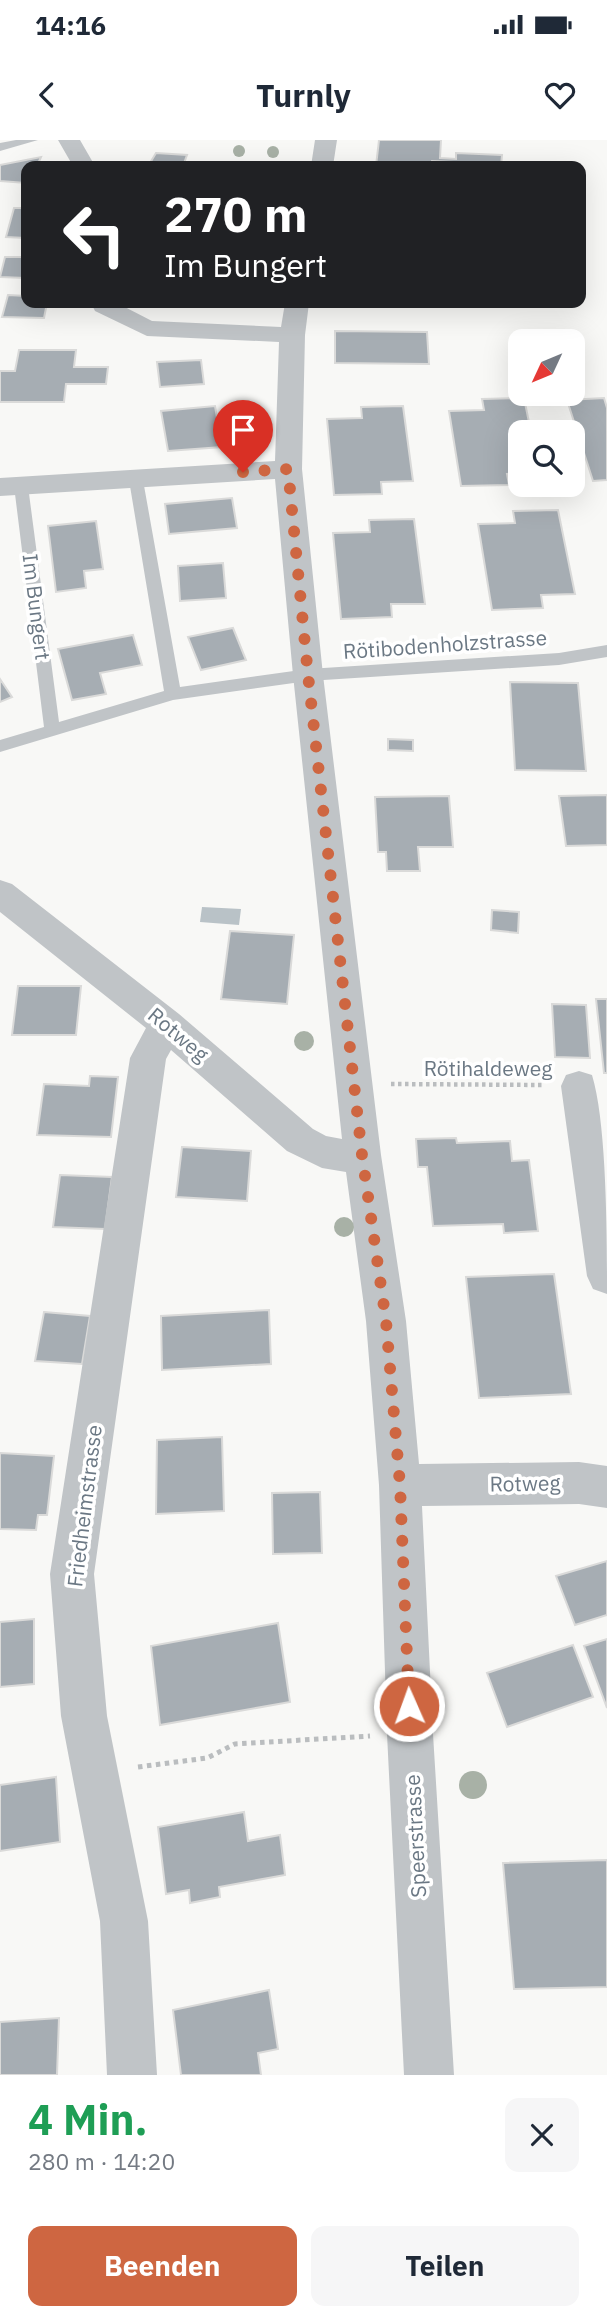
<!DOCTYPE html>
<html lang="de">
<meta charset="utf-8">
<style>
:root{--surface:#fff;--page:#f6f6f7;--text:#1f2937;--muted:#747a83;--accent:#ce6641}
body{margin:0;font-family:"IBM Plex Sans",sans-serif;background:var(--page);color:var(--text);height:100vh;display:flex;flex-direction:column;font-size:26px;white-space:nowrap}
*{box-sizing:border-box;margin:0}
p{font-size:23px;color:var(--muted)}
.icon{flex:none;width:38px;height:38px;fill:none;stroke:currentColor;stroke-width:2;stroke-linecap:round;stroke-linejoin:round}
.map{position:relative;height:1935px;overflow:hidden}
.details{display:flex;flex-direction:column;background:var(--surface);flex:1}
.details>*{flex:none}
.top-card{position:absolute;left:21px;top:21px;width:565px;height:147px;border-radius:14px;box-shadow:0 7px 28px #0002;background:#202124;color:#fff;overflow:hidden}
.needle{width:46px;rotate:226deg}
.controls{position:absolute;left:508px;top:189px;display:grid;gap:14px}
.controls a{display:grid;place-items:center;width:77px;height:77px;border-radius:14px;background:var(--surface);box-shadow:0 7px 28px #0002;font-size:35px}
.pin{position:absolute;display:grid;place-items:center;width:60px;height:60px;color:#fff;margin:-72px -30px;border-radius:50% 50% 50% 0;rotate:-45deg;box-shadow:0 0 7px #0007}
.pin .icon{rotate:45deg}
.me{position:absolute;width:77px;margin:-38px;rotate:358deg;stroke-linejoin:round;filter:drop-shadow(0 0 5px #0008)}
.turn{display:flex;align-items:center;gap:24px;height:147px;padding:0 28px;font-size:32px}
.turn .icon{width:91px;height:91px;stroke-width:2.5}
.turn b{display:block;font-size:49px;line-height:60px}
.round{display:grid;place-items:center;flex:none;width:74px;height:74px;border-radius:14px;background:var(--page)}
.overview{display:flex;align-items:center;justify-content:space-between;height:119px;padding:0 28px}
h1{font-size:42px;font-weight:700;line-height:52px;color:#1e9e55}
.primary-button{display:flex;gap:14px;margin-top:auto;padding:14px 28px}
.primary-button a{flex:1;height:80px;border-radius:14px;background:var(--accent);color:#fff;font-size:28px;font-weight:700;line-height:80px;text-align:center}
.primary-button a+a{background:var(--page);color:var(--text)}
.status{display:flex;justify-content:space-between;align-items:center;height:49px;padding:0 35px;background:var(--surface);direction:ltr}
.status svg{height:19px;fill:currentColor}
header{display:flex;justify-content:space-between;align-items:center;height:91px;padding:0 28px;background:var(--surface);font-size:32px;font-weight:700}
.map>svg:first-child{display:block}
</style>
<div class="status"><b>14:16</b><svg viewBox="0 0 49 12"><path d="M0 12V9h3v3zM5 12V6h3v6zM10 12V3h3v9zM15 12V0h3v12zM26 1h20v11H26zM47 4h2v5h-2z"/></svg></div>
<header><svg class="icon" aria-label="back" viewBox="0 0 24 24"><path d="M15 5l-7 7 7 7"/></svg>Turnly<svg class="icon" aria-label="heart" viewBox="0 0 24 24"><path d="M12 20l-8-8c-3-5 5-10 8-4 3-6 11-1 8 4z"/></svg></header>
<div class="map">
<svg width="607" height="1935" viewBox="0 0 607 1935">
<rect width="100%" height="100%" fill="#f8f8f6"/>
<path fill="#b9c2c7" d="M202 767 241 769 239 785 200 782Z"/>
<path fill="#a6adb3" stroke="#dadad9" stroke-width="2" d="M379 0H441L440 18 456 19V13L502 15 501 26H453V22L432 21 431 26H376Z
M156 13 187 15 183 26H145L150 23Z
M41 17 37 26H26V43L0 41V25Z
M14 68H26V98L6 97Z
M5 117H26V138L0 137Z
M8 155 26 156V163H47L44 178 2 177Z
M335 191 427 192 429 224 335 223Z
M19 210H76L74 227H108L106 244H66L64 262H0V231H15Z
M201 220 204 244 160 247 157 222Z
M524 258 531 292H520V333L507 334 509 345 461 346 449 271 484 270 482 259Z
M604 258 607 268V340L593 341 567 260Z
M215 266 222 307 168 311 161 271Z
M403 266 413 341 381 342 382 354 334 355 327 279 362 278 361 267Z
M232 358 237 388 169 394 165 364Z
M558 370 575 454 541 455 543 468 492 470 478 384 515 383 513 371Z
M414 379 425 464H391L392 477 341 479 333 393 370 392 369 380Z
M96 381 103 429 84 431 86 448 56 452 48 386Z
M223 423 226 458 180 461 178 426Z
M233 488 246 520 201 530 188 497Z
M133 495 142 525 100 533 106 554 72 560 58 509Z
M0 539 12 557 0 562Z
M510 542 578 543 586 631 515 630Z
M388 599 413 600V611L388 610Z
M607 655V705L566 706 559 656Z
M449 656 453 707H418L420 731H387L386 712H378L375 657Z
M492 770 519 772 518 793 491 790Z
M230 791 294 795 287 864 221 859Z
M18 846H81L76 895H12Z
M596 859H607V933H604Z
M552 864 586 865 590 918 555 917Z
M90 936 118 937 111 997 37 995 44 944 89 946Z
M456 998 457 1003 510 1001 512 1021 529 1020 538 1091 504 1093 503 1084 433 1086 427 1027H418L416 999Z
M182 1007 251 1011 247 1061 176 1057Z
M60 1035 112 1037 105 1089 53 1087Z
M554 1134 571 1254 479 1258 466 1137Z
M269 1170 271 1224 162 1230 161 1176Z
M44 1172 90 1176 82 1224 35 1221Z
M222 1297 224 1371 156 1374 157 1300Z
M0 1313 54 1316 47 1375H38L36 1390 0 1389Z
M320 1352 322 1413 273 1414 272 1353Z
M607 1421V1475L575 1485 556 1436Z
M34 1479V1544L0 1547V1482Z
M278 1483 290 1562 160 1585 151 1506Z
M607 1499V1568L584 1506Z
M573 1505 593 1557 507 1587 487 1533Z
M56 1637 60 1702 0 1711V1645Z
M244 1672 248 1701 280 1695 285 1735 219 1747 220 1757 190 1763 189 1750 166 1754 158 1687Z
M607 1720V1847L514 1849 503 1723Z
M269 1850 278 1909 258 1913 261 1935H181L173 1870Z
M59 1878 57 1935H0V1882Z"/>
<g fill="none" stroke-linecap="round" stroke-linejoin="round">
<path stroke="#babdbf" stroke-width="4.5" stroke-dasharray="3.5 3.5" stroke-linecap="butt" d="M391 944 543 945"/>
<path stroke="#babdbf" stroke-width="5" stroke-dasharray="4.5 4.5" stroke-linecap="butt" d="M138 1627 207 1618 235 1604 370 1596"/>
<path fill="#c0c4c7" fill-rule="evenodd" d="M16 0H38L0 11V3Z
M136 335 143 340 180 547 308 529 559 513 607 505V517L559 525 308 541 173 560 0 612V600L44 587 14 346 16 343H26L28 346 59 582 164 551 129 340Z"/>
<path fill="#c0c4c7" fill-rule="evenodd" d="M58 0H80L95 26H73Z
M315 0H337L333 26H311Z
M91 163H117L152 181 281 187 285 163H309L305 195 302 329 323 535 381 1015 406 1181 419 1324 579 1322 607 1326V1368L579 1364 422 1366 433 1594 454 1935H404L387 1594 379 1345 366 1181 346 1032 322 1028 287 1011 171 910 166 919 94 1434 107 1576 148 1781 157 1935H107L100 1781 61 1576 50 1434 130 918 146 888 0 772V740L12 744 179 874 313 989 326 996 342 999 293 535 275 339 0 356V338L275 321 279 202 147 196 95 171Z
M579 931 592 935C607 984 607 1097 607 1154L593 1149 587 1136 561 946 566 935Z"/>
</g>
<g fill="#a8b1a6">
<circle cx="239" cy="11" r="6"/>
<circle cx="273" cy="12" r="6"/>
<circle cx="304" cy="901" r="10"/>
<circle cx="344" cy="1087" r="10"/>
<circle cx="473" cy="1645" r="14"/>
</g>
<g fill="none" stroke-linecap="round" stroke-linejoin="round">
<path stroke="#ce6641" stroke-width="12" stroke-dasharray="0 21.6" d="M243 332 288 329 308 535 362 1015 386 1181 400 1345 409 1566"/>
</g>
<g text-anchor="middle" stroke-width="7" stroke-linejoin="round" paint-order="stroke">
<g font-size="21" fill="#6b7884" stroke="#fff">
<text transform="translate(36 467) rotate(83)" y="7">Im Bungert</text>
<text transform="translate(445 505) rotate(-4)" y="7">Rötibodenholzstrasse</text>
<text transform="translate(178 895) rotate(40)" y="7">Rotweg</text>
<text x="488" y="936">Rötihaldeweg</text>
<text transform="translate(525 1344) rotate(-1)" y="7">Rotweg</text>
<text transform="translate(85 1366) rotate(-83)" y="7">Friedheimstrasse</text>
<text transform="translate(416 1696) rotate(-93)" y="7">Speerstrasse</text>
</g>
</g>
</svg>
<div class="controls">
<a><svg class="needle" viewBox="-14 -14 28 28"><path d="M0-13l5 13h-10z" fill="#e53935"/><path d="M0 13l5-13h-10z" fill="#747a83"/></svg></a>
<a><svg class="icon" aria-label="search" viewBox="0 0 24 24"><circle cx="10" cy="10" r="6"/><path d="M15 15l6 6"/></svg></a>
</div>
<div class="pin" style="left:243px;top:332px;background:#d93025"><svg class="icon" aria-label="arrive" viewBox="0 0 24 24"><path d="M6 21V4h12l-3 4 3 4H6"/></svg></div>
<svg class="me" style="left:409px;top:1566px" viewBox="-20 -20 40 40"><circle r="17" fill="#ce6641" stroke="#fff" stroke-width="3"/><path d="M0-11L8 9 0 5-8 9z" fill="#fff"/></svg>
<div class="top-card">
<div class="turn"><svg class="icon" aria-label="left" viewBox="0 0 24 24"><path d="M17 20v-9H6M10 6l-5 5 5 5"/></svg><div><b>270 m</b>Im Bungert</div></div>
</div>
</div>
<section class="details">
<div class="overview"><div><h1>4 Min.</h1><p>280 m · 14:20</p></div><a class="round"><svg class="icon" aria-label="close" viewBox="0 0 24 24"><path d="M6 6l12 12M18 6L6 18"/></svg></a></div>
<div class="primary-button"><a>Beenden</a><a>Teilen</a></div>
</section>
